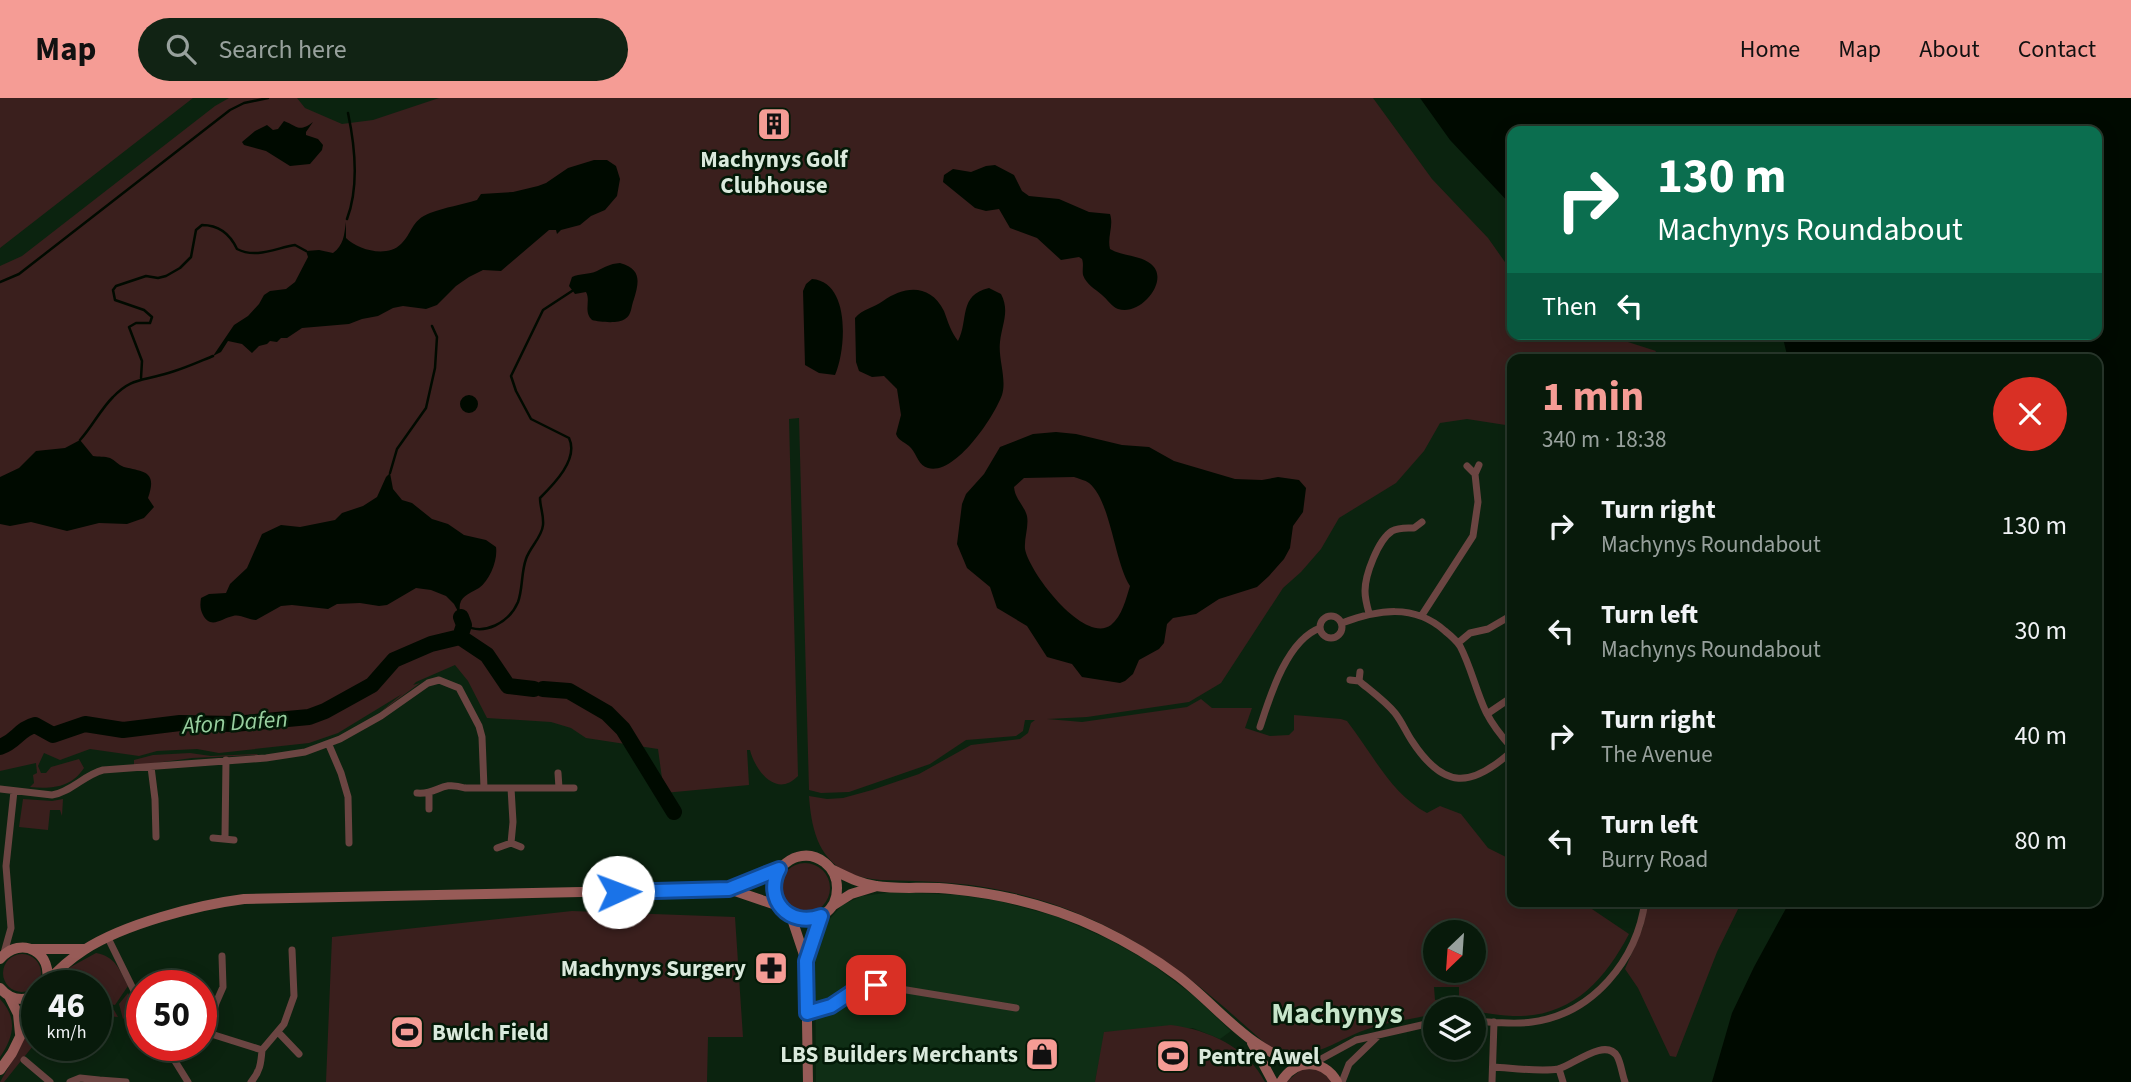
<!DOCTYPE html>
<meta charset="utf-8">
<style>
:root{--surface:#081a0b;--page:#112314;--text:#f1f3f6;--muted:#98a19d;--line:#29382c;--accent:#f59c95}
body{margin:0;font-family:"Source Sans 3",sans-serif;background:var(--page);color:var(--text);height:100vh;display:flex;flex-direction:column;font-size:26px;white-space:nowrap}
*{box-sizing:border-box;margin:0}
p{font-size:23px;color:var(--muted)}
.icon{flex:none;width:38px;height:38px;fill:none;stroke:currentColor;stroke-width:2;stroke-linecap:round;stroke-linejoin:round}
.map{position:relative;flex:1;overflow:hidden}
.drawer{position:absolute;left:1507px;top:256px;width:595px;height:553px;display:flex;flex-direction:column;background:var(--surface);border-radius:14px;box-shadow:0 4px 18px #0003,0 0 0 2px var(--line)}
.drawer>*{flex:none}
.guide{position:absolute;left:1507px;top:28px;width:595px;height:214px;border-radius:14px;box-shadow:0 4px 18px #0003,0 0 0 2px var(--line);background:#0b6e4f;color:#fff;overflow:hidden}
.needle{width:46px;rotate:205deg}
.fabs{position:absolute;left:1423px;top:822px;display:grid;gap:14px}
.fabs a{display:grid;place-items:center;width:63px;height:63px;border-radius:50%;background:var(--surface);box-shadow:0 4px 18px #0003,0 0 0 2px var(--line);font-size:35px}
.speed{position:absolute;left:21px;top:872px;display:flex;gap:14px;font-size:35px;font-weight:700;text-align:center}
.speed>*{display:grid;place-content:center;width:91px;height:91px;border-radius:50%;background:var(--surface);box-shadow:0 4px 18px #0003,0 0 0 2px var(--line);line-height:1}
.speed small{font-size:18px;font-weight:400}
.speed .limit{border:10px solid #d22;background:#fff;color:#111}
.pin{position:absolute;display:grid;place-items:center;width:60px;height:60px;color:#fff;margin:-30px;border-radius:14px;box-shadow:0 4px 10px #0006}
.me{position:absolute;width:77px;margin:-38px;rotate:88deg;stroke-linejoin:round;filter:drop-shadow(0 0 5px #0008)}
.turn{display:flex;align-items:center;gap:24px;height:147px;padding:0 35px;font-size:32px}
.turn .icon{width:91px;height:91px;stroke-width:2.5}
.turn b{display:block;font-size:49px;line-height:60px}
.then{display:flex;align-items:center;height:66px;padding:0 35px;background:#0003;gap:14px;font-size:26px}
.round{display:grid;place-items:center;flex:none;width:74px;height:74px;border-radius:37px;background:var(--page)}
.head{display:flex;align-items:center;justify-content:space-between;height:119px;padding:0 35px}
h1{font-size:42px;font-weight:700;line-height:52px;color:var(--accent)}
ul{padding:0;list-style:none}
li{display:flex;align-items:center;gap:21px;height:105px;padding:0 35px}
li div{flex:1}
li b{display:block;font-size:26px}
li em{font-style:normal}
header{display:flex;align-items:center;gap:42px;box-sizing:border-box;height:98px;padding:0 35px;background:var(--accent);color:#111}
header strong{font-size:33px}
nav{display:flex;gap:38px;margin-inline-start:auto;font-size:24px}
.search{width:490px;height:63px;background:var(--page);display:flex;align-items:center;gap:18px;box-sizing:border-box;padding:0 24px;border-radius:38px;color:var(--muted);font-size:26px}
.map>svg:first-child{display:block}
</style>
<header>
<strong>Map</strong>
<div class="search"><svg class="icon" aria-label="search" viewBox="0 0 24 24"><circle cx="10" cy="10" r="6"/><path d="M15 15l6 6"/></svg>Search here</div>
<nav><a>Home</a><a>Map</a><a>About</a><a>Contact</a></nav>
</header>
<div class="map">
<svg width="2131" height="984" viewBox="0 0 2131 984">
<rect width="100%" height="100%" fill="#0b230f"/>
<path fill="#0f2e15" d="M893 794 958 797 999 803 1058 819 1108 841 1149 864 1194 898 1231 933 1220 941 1193 930 1105 934 1095 984H816L815 851 822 830 842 807 862 798Z"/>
<path fill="#3a1f1d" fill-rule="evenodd" d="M0 0H193L0 150Z
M229 0H297L305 10 342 26 373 22 439 0H1373L1432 81 1488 140 1512 174V236H1603L1656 253 1651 261H1512V328L1467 321 1440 325 1424 353 1396 385 1339 420 1321 451 1301 474 1283 490 1221 585 1189 604 1087 619 1047 621 1082 624 1187 609 1201 601 1212 610H1252L1245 630 1270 638 1289 637 1294 632V617L1341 621 1347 623C1372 655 1391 696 1427 715L1440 708 1461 716 1488 750 1512 762V803H1580L1629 836C1604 883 1571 920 1513 918 1492 917 1475 912 1456 912L1455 906H1459V889H1434L1435 902 1449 900V903L1442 904 1438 909 1449 912H1435V916C1412 921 1387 924 1365 932 1329 945 1318 963 1278 950L1276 952 1268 948C1242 925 1215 900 1187 879 1133 837 1068 805 1000 792 972 786 944 784 915 783 892 782 869 784 847 774 817 760 811 727 809 698L827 701 843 700 872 692 919 676 971 647 1020 641 1028 635 1031 625 1035 622H1025L1023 633 1016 638 966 642 930 666 849 694 821 695 809 692 799 320 789 321 798 678C776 701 755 672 750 652H747L749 687 664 695 658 651 586 640 571 630 551 624 487 620 468 583 455 567 416 584 413 587 420 585 379 615 402 596 338 635 309 645 219 655 197 651 157 653 139 658 90 651 60 662 44 655 38 668 41 675H46L51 669 79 661 84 670C71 690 51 691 30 689L34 685 33 677 37 675 36 665 0 673V168L22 158 215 8ZM1435 835H1474V873H1435Z
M190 655 211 658 257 656 258 657 192 660 134 668V662L153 657Z
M23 701 52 703 63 701 62 718 60 712H50L48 732 19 729Z
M780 790a25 25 0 1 1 50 0a25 25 0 1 1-50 0Z
M1647 803H1742L1717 854 1676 959 1670 958 1638 890 1625 871 1643 829Z
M572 813 735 819 743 939H708L707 984H326L332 839Z
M96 855C116 859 119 871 128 888L115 907 96 903V887H77L67 871Z
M3 875a19 19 0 1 1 38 0a19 19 0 1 1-38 0Z
M128 895 135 908 133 913 123 921 119 906Z
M0 901C18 920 14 939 0 959Z
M96 907 114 912 118 919 96 917Z
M137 914 142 921V936L126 924Z
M34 919 37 922V943L4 984H0L15 958Z
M1171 927C1209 932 1247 949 1265 984H1095L1104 934Z
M1302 971 1319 972 1333 984H1286Z"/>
<path fill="#000a00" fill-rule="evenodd" d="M1420 0H2131V984H1712L1732 915 1754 869 1790 803H2096V261H1788L1782 236H2096V33H1512V108L1450 42Z
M284 23C297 28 299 35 313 24L306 34V37L318 41 323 47 322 52 310 66 290 68 266 53 244 47 242 44 255 33 267 27 273 32 278 31Z
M594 62H607L616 68 620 81 617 98 605 112 591 118 580 127 561 132 557 136 556 132H549L501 173 483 172 469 179 456 188 437 207 426 211 403 208 393 210 378 218 362 221 349 226 302 230 287 240H281L277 244 270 243 267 246 259 248 252 255 242 246 228 243 221 254 213 258 234 227 248 218 259 206 264 197 270 193 286 191 295 184 308 159 306 153 319 152 333 155C344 147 344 137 346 124V140C358 152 387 160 401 146 412 136 411 122 430 115 446 109 461 107 477 102L481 96 513 94 538 88 546 85 568 70Z
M995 67 1014 77 1022 93 1029 98 1059 101 1089 114 1110 116C1114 128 1107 138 1110 151 1122 158 1140 157 1151 166 1171 182 1140 219 1118 211 1112 209 1107 201 1102 197 1095 191 1086 186 1083 177 1082 171 1084 167 1082 161L1079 159 1061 162 1037 140 1010 130 999 111 986 113 975 110 943 84 944 77 953 71 971 74 986 68Z
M620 165C642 171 639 184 634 201 631 208 632 217 625 221 618 226 600 224 592 222 583 213 591 203 586 194L575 196 569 188 572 179C580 175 589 177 597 173 605 169 609 166 620 165Z
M812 181C851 184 846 252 835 277L819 275 805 267 803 193 806 186Z
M989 190 1001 196C1010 213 1002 226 1000 244 998 261 1007 281 1002 297 994 319 955 378 928 370 919 368 917 357 911 350 906 344 899 344 896 336L901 317 897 291 884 278 872 279 859 273 856 264 855 220C862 211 874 210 883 203 904 188 930 185 944 213 948 224 951 234 958 243 969 222 958 197 989 190Z
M460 306a9 9 0 1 1 18 0a9 9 0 1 1-18 0Z
M1056 334 1076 336 1122 347 1149 349 1174 363 1235 381 1262 382 1278 379 1299 382 1306 390 1303 414 1293 428 1290 450 1284 461 1269 478 1257 489 1219 501 1196 516 1173 520 1167 526 1164 545 1159 551 1139 562 1133 576 1125 583 1120 585 1082 579 1072 566 1047 559 1027 528 997 510 990 489 967 470 957 446 962 406 966 396 984 376 1000 349 1033 336ZM1074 379C1079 381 1085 382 1089 385 1111 403 1114 463 1130 488 1126 501 1122 518 1111 527 1084 547 1029 474 1025 451 1024 440 1029 429 1027 418 1024 407 1015 401 1014 389L1024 380Z
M80 342 93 358C98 359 105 358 110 360 115 362 118 367 124 369 146 374 157 374 148 400L154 409 144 420 127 426 99 425 67 433 31 424 10 428 0 426V379L19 370 36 353 65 350Z
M390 375 393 391 402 402 412 405 432 421 448 426 464 437 486 442 496 449C498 462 490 482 479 490 465 498 456 500 461 519L454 506 446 498 431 492 416 490 387 507 379 508 360 505 337 506 328 511 292 507 281 508 256 522C248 522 241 516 233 518 222 520 211 532 203 517 200 511 200 507 201 500L209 496 226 495 230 486 247 470 262 436 281 427 300 429 335 422 342 415 363 408 377 399 386 379Z"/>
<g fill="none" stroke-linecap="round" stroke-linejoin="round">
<path stroke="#000a00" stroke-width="2.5" d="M347 121C359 89 355 48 348 15
M0 184 19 176 230 12 244 5 268 0
M141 280 142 263 129 229 136 225H150L152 219 144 212 115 202 113 192 116 188 146 178 158 180 166 178 180 170 191 159 196 132 202 127C219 127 230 136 237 151 256 161 276 150 295 147L306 153
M80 342C92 329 100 312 113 299 130 281 140 283 161 277 179 273 196 265 213 258
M390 375 397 351 426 310 435 270 437 239 432 228
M464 527C484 538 509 525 518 504 523 490 521 475 526 461 530 449 542 439 543 427 544 417 540 409 540 400 554 386 579 361 569 340L531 321 516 293 511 278 543 212 572 193"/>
<path stroke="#000a00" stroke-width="16" d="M461 519 464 527 460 539 487 557 508 588 534 591
M543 591 569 593 607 615 623 631 674 714
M0 649C17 643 19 631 35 627L53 637 85 626 123 632 180 625 234 626 309 619 325 613 372 587 394 562 431 546 460 539"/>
<path stroke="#6b4542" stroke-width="7" d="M1467 368 1475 376 1479 367
M1369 515C1367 508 1365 500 1365 493 1365 477 1378 442 1392 433 1399 429 1407 430 1414 430L1422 424
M1422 517 1473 438 1478 404 1475 376
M1320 529a11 11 0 1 1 22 0a11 11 0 1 1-22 0Z
M1342 525C1377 512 1414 505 1445 533 1450 537 1456 542 1460 548 1471 569 1476 593 1486 614 1493 628 1502 639 1512 650
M1458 545 1470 535 1488 531 1512 517
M1350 582 1359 583 1360 574
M1359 583C1371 593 1385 603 1395 615 1402 624 1406 634 1412 643 1444 692 1471 690 1512 653
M1487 616 1512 599
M1260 629C1270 598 1287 542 1320 530
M329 647 341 675 348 699 349 745
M151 669 155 701 156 739
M558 675 559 690
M511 690 513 724 511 745 521 749
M0 691 52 697C71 694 84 677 103 672L266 660 305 654 340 641 381 618 428 585 439 582 459 590 479 628 482 639 484 690
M417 695C439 697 439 682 465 690H574
M429 711V696
M213 740 234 742
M225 740 226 662
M497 750 511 745
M108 840 142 909
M4 855 11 830 6 768 14 693
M807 915 831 908 855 892 876 887 1016 910
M1474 923C1493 924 1513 927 1532 924 1593 916 1637 862 1645 803
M278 934 299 956
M208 935 216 905 223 889 222 858
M201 937 208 935 262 952 284 926 294 898 292 852
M165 947 188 984
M171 957 182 947
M24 962 50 984
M1312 966 1356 942 1435 924
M1493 969C1512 970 1540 974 1558 971 1572 968 1605 939 1617 958 1621 965 1622 976 1625 984
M1559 971 1563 984
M99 982 126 984
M70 984 80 980 99 982V984
M251 984C260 974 261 965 262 952
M1342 984 1349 966 1379 937
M1492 984 1494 924"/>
<path stroke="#975b57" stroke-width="10" d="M831 771C846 778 860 786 876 788 900 792 926 788 951 791 1002 796 1053 808 1100 831 1127 844 1154 860 1178 878 1219 909 1250 955 1303 966
M729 791 779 808
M832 808 851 796 877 788
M791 818 806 863 808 984
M32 851H85
M0 861C21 836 55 855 46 886
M806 863 821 818
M47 884C58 872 70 861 84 852 124 826 197 807 244 801L729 791C745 786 766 781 779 771 785 766 789 761 797 759 817 753 837 769 837 790 837 841 751 824 779 771
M0 890C10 902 23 904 37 897
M9 898 18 916 20 936
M1252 945 1273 984
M0 972 12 955 37 904
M1281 984C1294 961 1324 960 1337 984"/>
</g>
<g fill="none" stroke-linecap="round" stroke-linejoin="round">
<g stroke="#114b97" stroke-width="18">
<path id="route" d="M618 794 729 791 779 771C763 801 789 830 821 818L806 863 807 915 831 908 855 892 876 887"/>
</g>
<use href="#route" stroke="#1a73e8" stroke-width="12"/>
</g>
<defs>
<g id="building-square" transform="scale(1.75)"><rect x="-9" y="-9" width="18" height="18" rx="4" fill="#f59c95" stroke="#031907"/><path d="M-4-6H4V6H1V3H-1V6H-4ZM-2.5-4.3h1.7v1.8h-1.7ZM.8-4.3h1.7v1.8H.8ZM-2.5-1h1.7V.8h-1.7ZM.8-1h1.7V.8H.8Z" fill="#111"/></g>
<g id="pharmacy-square" transform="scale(1.75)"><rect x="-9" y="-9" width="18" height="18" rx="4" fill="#f59c95" stroke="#031907"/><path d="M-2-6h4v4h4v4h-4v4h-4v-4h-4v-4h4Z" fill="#111"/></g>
<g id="stadium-square" transform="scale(1.75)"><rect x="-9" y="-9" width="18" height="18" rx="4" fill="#f59c95" stroke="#031907"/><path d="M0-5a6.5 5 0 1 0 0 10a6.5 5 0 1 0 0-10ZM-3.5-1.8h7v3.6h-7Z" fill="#111"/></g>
<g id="shop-square" transform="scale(1.75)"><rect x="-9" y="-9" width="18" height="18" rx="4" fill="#f59c95" stroke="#031907"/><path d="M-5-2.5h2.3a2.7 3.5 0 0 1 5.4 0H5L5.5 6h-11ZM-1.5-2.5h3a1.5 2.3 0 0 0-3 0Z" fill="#111"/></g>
</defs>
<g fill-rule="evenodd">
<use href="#building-square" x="774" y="26"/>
<use href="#pharmacy-square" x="771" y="870"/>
<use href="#stadium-square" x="407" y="934"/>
<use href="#shop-square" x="1042" y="956"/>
<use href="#stadium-square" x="1173" y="958"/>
</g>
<g text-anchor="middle" stroke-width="5" stroke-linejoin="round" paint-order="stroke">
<g font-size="23" font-weight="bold" fill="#dae9dc" stroke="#031907" text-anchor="end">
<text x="774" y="69" text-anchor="middle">Machynys Golf<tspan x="774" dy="26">Clubhouse</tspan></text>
<text x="746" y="878">Machynys Surgery</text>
<text x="432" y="942" text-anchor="start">Bwlch Field</text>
<text x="1018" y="964">LBS Builders Merchants</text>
<text x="1198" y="966" text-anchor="start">Pentre Awel</text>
</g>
<g font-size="24" font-style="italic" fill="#98cf9f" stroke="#031907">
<text transform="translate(235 624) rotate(-4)" y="8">Afon Dafen</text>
</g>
<g font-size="30" font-weight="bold" fill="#c7e5ca" stroke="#031907">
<text x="1337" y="925">Machynys</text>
</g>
</g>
</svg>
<div class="fabs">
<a><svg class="needle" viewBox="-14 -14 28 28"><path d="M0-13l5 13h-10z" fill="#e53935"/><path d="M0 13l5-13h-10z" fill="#98a19d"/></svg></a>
<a><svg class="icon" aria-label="layers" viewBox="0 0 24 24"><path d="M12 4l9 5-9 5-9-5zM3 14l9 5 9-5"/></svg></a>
</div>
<div class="speed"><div>46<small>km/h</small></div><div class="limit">50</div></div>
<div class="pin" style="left:876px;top:887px;background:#d93025"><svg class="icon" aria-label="arrive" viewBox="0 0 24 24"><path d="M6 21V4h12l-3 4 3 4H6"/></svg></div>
<svg class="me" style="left:618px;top:794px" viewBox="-20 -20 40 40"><circle r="19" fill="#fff"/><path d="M0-13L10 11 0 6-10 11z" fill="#1a73e8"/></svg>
<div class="guide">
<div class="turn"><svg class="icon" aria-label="right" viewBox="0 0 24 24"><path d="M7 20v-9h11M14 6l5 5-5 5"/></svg><div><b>130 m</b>Machynys Roundabout</div></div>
<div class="then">Then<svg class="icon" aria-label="left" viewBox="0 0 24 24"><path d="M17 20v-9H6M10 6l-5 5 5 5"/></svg></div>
</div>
<section class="drawer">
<div class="head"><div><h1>1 min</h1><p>340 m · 18:38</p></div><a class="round" style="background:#d93025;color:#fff"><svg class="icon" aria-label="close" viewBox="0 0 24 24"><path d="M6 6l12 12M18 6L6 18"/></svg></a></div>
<ul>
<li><svg class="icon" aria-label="right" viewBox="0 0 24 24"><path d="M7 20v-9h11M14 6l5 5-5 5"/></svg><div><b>Turn right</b><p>Machynys Roundabout</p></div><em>130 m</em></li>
<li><svg class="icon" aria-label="left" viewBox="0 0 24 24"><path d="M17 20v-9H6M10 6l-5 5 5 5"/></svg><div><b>Turn left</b><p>Machynys Roundabout</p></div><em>30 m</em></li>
<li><svg class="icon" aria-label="right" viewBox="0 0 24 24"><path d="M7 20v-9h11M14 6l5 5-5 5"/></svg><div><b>Turn right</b><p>The Avenue</p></div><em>40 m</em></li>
<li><svg class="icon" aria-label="left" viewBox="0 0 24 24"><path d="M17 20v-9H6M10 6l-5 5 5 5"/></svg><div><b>Turn left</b><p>Burry Road</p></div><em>80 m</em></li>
</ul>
</section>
</div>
